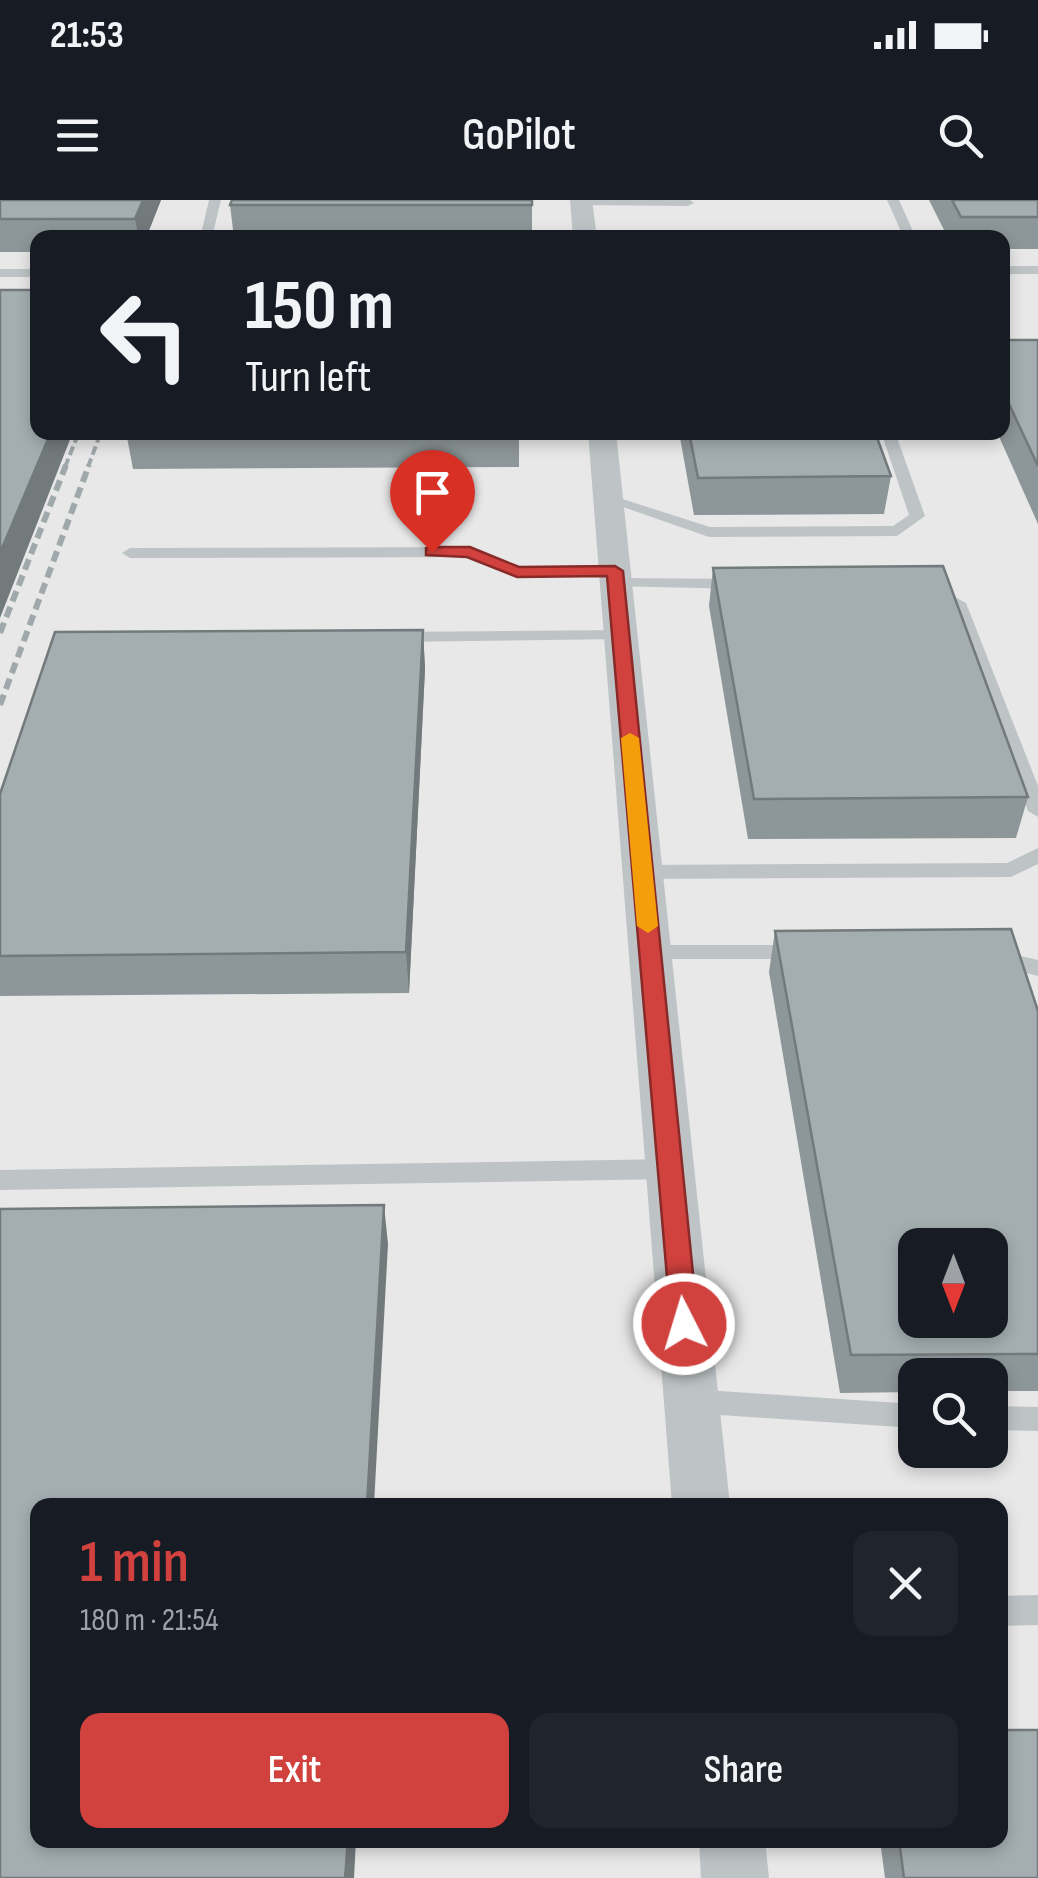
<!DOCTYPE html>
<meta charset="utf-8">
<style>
:root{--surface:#171b24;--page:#20242c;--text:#f1f3f6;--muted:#9ea1a6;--accent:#d1413e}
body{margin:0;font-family:"Sofia Sans Condensed",sans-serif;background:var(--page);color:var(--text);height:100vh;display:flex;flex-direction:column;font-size:38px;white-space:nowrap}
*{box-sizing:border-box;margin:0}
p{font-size:32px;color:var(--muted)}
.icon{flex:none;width:55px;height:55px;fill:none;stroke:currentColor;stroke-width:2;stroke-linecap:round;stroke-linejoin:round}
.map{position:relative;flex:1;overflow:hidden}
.sheet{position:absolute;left:30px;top:1298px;width:978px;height:350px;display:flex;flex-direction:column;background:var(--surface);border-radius:20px;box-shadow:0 5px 15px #0003}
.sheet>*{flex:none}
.top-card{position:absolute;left:30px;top:30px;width:980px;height:210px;border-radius:20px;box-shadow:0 5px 15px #0003;background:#171b24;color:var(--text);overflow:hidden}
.needle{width:65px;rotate:180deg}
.controls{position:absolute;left:898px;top:1028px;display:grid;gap:20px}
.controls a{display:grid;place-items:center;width:110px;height:110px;border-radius:20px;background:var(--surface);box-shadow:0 5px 15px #0003;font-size:50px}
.pin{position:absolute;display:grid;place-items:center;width:85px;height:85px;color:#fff;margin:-102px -42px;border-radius:50% 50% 50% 0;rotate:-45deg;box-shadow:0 0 10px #0007}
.pin .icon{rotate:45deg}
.me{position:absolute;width:110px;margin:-55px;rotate:355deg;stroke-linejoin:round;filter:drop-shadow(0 0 8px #0008)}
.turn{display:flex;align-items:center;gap:35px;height:210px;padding:0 50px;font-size:45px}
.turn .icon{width:130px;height:130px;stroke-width:2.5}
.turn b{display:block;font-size:70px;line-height:85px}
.round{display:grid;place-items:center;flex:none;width:105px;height:105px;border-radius:20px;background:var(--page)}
.overview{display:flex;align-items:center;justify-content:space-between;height:170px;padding:0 50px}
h1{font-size:60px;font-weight:600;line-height:75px;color:var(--accent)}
.primary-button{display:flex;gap:20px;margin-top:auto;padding:20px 50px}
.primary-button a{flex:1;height:115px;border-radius:20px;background:var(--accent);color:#fff;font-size:40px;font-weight:600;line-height:115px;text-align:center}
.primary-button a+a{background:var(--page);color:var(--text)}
.status{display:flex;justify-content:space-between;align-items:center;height:70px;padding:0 50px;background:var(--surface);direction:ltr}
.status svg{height:28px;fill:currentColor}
header{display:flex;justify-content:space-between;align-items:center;height:130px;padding:0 50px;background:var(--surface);font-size:45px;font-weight:600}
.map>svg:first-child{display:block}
</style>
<div class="status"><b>21:53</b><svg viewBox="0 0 49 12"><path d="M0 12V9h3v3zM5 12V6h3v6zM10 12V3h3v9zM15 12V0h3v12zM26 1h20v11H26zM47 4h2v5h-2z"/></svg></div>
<header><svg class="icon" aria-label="menu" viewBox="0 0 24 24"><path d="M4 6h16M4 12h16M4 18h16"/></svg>GoPilot<svg class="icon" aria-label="search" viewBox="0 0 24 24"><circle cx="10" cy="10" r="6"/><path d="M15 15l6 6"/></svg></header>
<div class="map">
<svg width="1038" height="1678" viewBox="0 0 1038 1678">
<rect width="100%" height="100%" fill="#f9f8f7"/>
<path fill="#e7e8e7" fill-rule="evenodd" d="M0 0H1038V1678H0ZM38 38H1002V232H38ZM915 1045H990V1120H915ZM915 1175H990V1250H915ZM38 1305H1000V1640H38Z"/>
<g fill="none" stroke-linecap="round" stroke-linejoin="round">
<path fill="#bec4c6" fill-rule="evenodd" d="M209 0H221L213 33 218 38 201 34Z
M577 0H690L694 3 688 6 581 5Z
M887 0H899L916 38H904Z
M1002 66H1038V74H1002Z
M0 69H38V77H0Z
M881 232H895L925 316 897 336 709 337 600 299 613 296 710 327 893 326 909 315Z
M470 347 519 367 615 366 623 371 615 376 517 377 468 357 130 358 122 353 130 348Z
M617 378 742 379 750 384 742 389 611 386 609 383Z
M933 385 966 403 1038 586V617L1028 611 951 406 925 390Z
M620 430 629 435 626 439 394 442 385 437 394 432Z
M1038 648V664L1011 677 643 679 633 672 643 665 1007 663Z
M650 745H802L813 752 802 759H650L639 752Z
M993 750 1038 760V776L985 762 982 757Z
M670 959 679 962 682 969 679 976 670 979 0 990V970Z
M691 1189 915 1204V1228L691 1213 681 1210 677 1201 681 1192Z
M990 1206 1038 1207V1231L990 1230Z
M1038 1395V1425L1000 1426V1396Z"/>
<path fill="#bec4c6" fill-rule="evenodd" d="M570 0H592L597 38H573Z
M588 232H616L730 1305H672Z
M699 1640H765L769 1678H701Z"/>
<path stroke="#9fa8aa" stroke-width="4" stroke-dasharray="9 4" stroke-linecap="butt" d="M65 267 79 232
M88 267 101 232"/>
<path stroke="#9fa8aa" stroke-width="6" stroke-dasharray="11 6" stroke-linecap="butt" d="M0 433 66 265
M0 505 89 265"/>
</g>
<path fill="#8d9698" d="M0 0H161L146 38H38V52H0Z
M532 0V38H234L230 5Z
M929 0H1038V49H1002V38H948Z
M1002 140H1038V324L997 232H1002Z
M126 232H519V267L133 269Z
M679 232H875L891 276 884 314 694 315Z
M713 368 1028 597 1016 638 748 639 709 406Z
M423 430 425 469 409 793 0 796V594Z
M775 731 1038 811V1191H990V1175H915V1192L840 1193 769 772Z
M880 1640H1000L1038 1678H885Z"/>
<path fill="#737a7c" d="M143 0H161L146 38H139L135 19Z
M51 232H73L0 418V353Z
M423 430 425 469 409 793 406 752Z
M384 1005 388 1044 374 1305H367Z
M348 1640H356L354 1678H345Z"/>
<path fill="#a4aeb1" stroke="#737a7c" stroke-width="2.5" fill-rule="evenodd" d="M0 0H143L135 19H0Z
M232 0H532V5H230Z
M952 0H1038V17H961Z
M0 90H38V232H51L0 353Z
M1002 140H1038V266L1002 189Z
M689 232H875L891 276 698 278Z
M943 366 1028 597 754 599 713 368Z
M423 430 406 752 0 756V594L55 432Z
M1011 729 1038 811V1154L851 1155 775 731ZM915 1045H990V1120H915Z
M384 1005 367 1305H38V1640H348L345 1678H0V1009Z
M1000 1530H1038V1678H904L899 1640H1000Z"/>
<path fill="#d1413e" stroke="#882a28" stroke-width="2.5" d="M432 347H470L519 367 615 366 623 371 698 1124 694 1132H675L671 1124 607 376 517 377 467 357 426 355V348Z"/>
<path fill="#f59e0b" d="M630 533 639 538 658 726 648 733 637 726 621 538Z"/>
</svg>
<div class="controls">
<a><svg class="needle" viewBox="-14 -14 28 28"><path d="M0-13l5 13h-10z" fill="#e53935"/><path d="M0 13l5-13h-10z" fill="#9ea1a6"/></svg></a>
<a><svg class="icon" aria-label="search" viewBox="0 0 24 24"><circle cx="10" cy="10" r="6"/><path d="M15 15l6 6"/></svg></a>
</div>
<div class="pin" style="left:432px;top:352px;background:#d93025"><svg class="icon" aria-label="arrive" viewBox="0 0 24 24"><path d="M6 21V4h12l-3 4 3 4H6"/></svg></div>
<svg class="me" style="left:684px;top:1124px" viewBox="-20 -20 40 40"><circle r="17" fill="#d1413e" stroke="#fff" stroke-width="3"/><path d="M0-11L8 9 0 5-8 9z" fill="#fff"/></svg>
<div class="top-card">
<div class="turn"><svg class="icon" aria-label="left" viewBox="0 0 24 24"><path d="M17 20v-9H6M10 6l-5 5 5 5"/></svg><div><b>150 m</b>Turn left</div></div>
</div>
<section class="sheet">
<div class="overview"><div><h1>1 min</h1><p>180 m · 21:54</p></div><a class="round"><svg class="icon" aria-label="close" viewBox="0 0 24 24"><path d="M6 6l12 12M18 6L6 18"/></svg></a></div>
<div class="primary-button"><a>Exit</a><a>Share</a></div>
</section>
</div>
